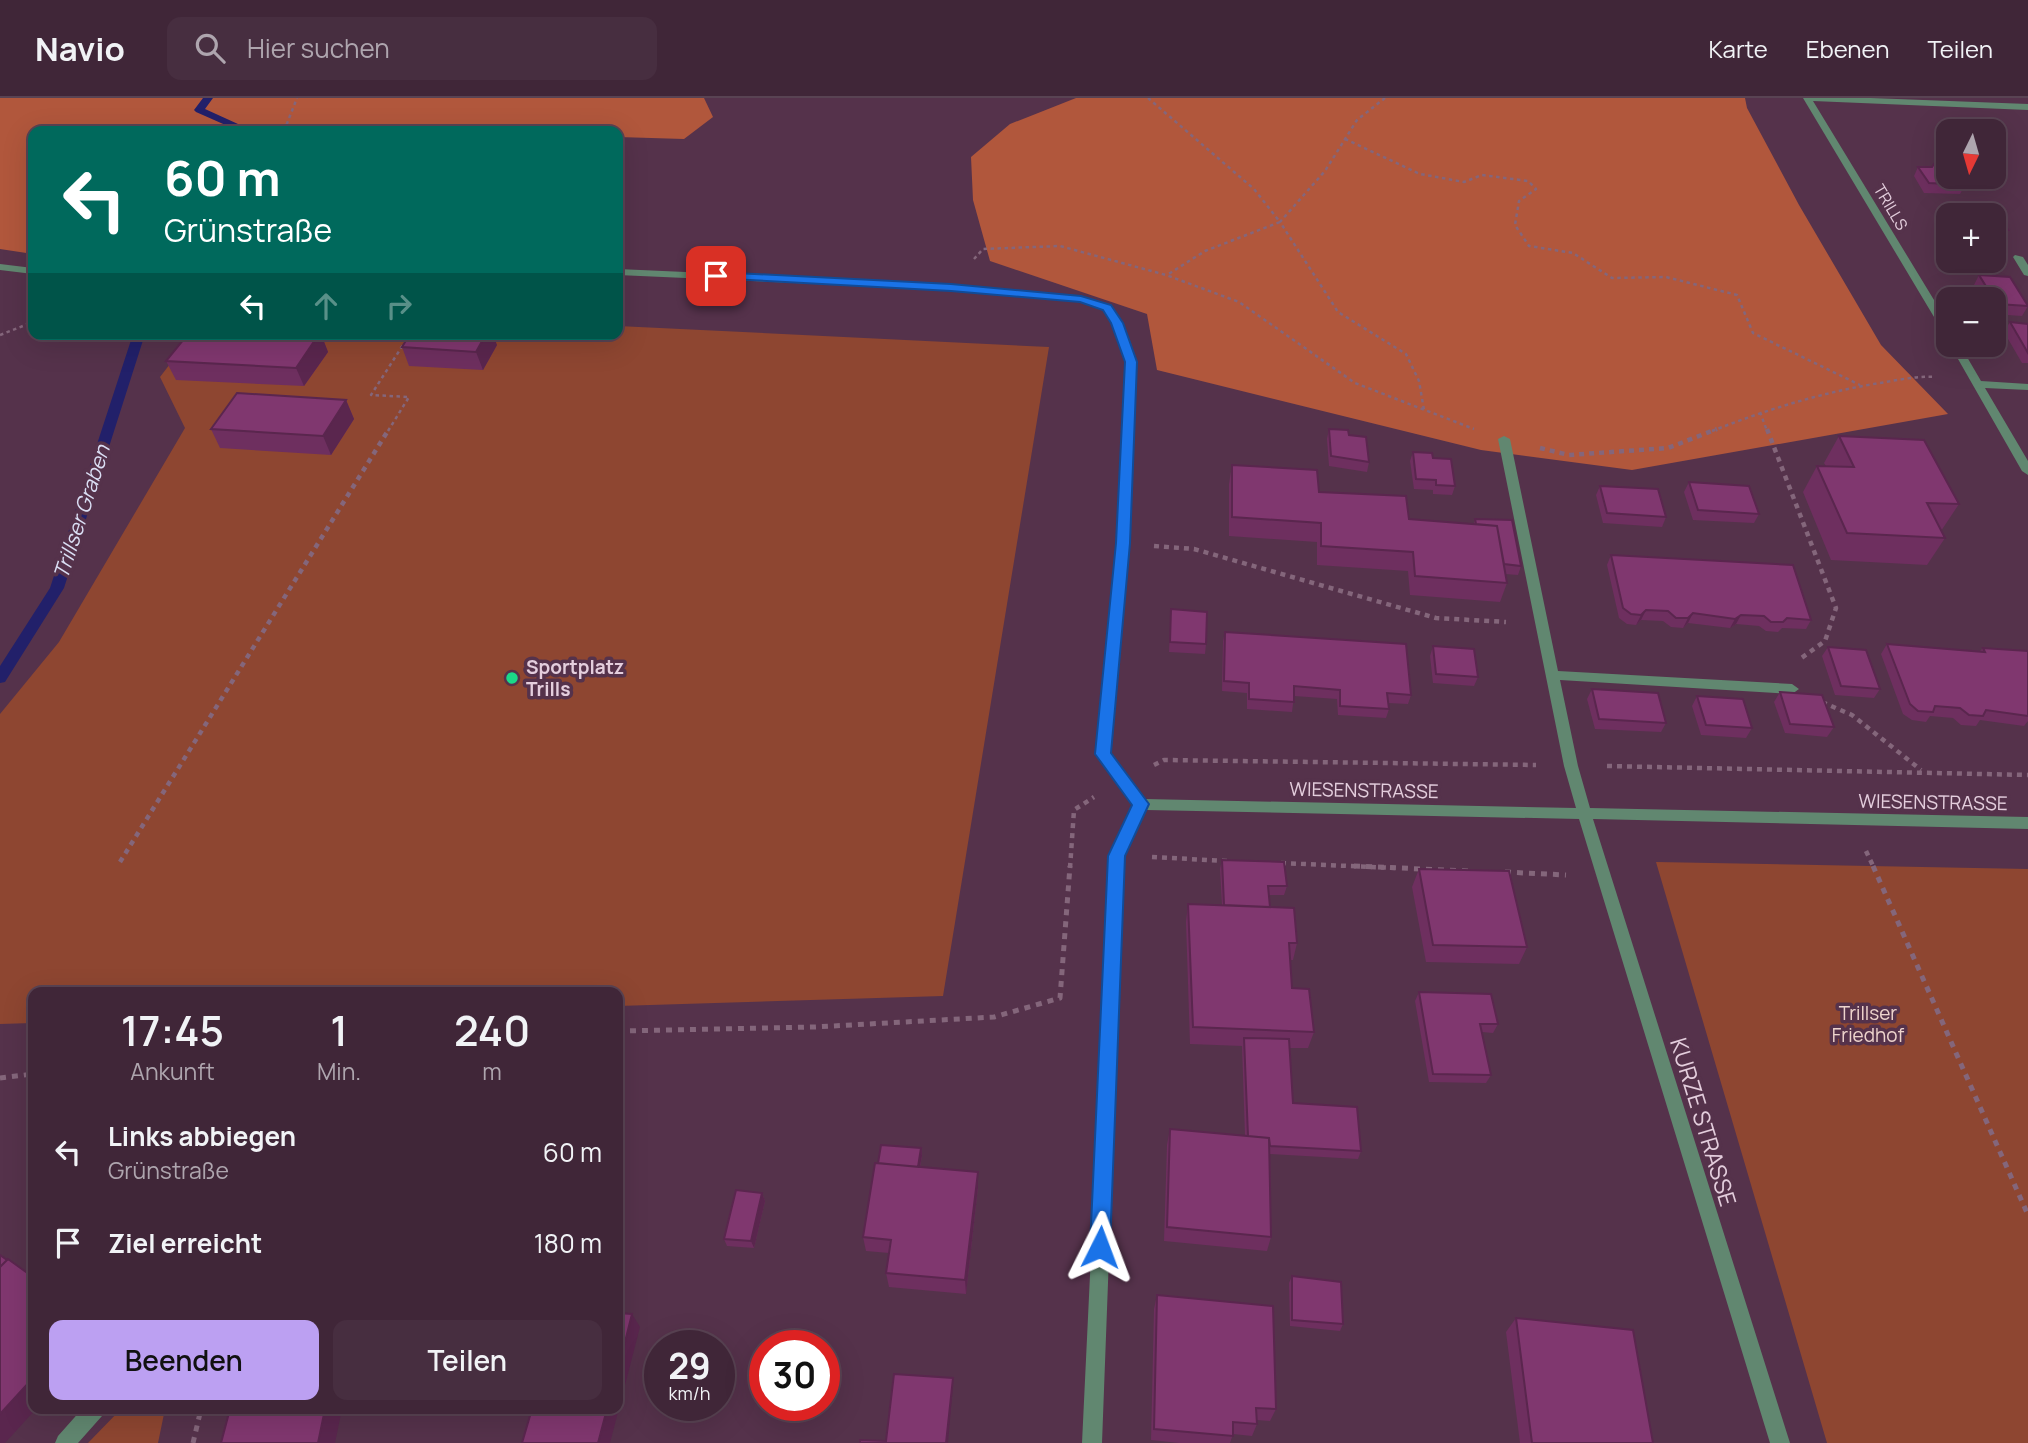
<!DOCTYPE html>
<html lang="de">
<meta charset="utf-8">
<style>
:root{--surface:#402638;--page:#472e40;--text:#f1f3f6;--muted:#aea5ae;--line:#594353;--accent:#bca0f2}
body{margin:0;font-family:Manrope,sans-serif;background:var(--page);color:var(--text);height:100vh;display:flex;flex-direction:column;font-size:26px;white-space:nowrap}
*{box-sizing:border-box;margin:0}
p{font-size:23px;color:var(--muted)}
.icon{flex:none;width:38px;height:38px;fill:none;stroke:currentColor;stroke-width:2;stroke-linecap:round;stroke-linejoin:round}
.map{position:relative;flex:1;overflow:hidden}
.drawer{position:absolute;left:28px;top:889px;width:595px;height:427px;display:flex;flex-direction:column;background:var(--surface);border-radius:14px;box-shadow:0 7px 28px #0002,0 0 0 2px var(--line)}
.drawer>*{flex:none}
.guide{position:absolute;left:28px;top:28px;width:595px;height:214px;border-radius:14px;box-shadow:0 7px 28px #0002,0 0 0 2px var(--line);background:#00695c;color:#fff;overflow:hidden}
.needle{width:46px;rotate:185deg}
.tools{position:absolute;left:1936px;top:21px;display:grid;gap:14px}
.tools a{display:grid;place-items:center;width:70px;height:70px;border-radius:14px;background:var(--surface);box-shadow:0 7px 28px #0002,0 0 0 2px var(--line);font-size:35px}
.speed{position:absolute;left:644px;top:1232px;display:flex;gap:14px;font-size:35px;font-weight:700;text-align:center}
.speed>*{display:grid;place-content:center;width:91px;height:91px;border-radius:50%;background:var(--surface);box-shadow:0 7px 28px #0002,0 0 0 2px var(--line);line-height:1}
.speed small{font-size:18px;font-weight:400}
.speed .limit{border:10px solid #d22;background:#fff;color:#111}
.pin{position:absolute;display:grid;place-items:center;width:60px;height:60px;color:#fff;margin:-30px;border-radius:14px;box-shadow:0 4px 10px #0006}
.me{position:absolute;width:77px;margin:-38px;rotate:3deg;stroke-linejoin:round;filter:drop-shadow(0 0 5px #0008)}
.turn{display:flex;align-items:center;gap:24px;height:147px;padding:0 21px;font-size:32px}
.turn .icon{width:91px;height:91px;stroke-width:2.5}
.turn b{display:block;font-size:49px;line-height:60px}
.lanes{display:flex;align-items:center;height:66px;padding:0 21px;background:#0003;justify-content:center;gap:35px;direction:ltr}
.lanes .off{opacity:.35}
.eta{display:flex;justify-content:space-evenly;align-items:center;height:119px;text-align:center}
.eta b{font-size:42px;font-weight:600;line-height:49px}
.cta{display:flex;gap:14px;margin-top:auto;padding:14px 21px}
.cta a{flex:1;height:80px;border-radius:14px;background:var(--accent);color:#111;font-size:28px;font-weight:600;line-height:80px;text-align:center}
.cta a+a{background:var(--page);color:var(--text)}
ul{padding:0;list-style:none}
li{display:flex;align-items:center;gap:21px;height:91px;padding:0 21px}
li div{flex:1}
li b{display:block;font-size:26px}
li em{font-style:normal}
header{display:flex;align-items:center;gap:42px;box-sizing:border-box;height:98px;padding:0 35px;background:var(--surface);border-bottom:2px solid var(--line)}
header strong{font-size:33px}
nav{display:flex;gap:38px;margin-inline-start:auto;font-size:24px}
.search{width:490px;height:63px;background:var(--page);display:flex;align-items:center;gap:18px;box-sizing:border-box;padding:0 24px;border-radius:14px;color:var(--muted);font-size:26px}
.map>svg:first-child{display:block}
</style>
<header>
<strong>Navio</strong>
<div class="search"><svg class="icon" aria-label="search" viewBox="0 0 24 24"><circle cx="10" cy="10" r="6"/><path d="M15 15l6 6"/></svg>Hier suchen</div>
<nav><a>Karte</a><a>Ebenen</a><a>Teilen</a></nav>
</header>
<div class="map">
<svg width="2028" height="1345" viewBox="0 0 2028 1345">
<rect width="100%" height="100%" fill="#55324b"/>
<path fill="#8e4631" d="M618 228 1049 249 943 898 618 908V894H33V925L0 926V616L59 544 185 330 160 279 193 236H618Z
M1656 764 2028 771V1345H1827Z
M121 1311H165L158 1345H88Z"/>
<path fill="#b1573c" d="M0 0H704L713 19 684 41 618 39V33L431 29 414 33H33V156L0 151Z
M1076 0H1745L1747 10 1799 107 1881 247 1948 316 1632 372 1481 352 1157 272 1147 216 990 163 973 102 971 59 1010 26Z"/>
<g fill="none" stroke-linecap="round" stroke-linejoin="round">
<path fill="#22206a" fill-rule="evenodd" d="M203 0H213L205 11 238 26 240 33H230V29L196 14 194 12Z
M133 236H145L64 490 5 584 0 585V568L50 490Z"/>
<path stroke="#84667b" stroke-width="2.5" stroke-dasharray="3.5 3.5" stroke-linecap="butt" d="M1148 0 1254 91 1280 124 1205 153 1167 177
M1385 0 1357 22 1325 73 1280 124 1338 214 1406 256 1419 283 1424 312
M284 33 297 0
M1345 41 1420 76 1464 84 1482 77 1528 83 1536 91 1519 103 1515 127 1529 148 1573 155 1612 180 1666 179 1737 197 1753 235 1860 287
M974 161 983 151 1060 148 1166 177 1239 204 1355 285 1474 331
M0 237 33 224
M1760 314 1767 333
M388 333 409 299 371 297 410 236
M1712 333C1768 311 1827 293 1886 284 1902 281 1919 278 1935 279"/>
<path stroke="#84667b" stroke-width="4.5" stroke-dasharray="5 5" stroke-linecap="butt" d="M1767 331 1836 510 1825 543 1800 561
M1540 350 1569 357 1668 350 1717 331
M1154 448 1194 451 1436 520 1506 524
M1822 604 1852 617 1921 672
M1154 667 1164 662 1536 667
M1607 668 2028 677
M1866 753 1874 770
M1152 759 1227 763
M120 764 389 331
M1281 765 1395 770
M1070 770 1074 712 1094 699"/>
<path stroke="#84667b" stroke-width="5" stroke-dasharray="6 6" stroke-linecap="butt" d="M1354 768 1468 773
M1873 768 2028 1117
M1505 774 1566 777
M618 933 815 929 994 919 1060 900 1070 768
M0 980 33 976
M193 1345 201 1311"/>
<path fill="#618770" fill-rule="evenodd" d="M1803 0H1871L2028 6V12L1813 3 1948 225V237L1943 234Z
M2015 157 2023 159 2028 167V178L2024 177 2013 159Z
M0 166 33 170V176L0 172Z
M618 171 951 186 1081 198 1111 207 1122 225 1136 264 1129 445 1110 655 1145 701 1576 710 1564 668 1498 341 1504 338 1510 341 1558 573 1792 586 1799 591 1792 596 1560 582 1578 668 1590 710 2028 719V731L1593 721 1790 1345H1770L1579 721 1146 712 1124 758 1102 1345H1082L1110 758 1134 707 1096 656 1117 445 1126 264 1112 225 1103 211 1080 204 951 192 618 177Z
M1950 247H1960L1981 283 2028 286V292L1985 290 2028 363V377L2022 373Z
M82 1311H105L102 1318 78 1345H55L58 1338Z"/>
</g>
<path fill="#6e2f5f" d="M1918 69 1961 81 1965 87 1960 96 1924 95 1914 78Z
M1939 112 1996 115 2008 132 2002 142 1993 141V117H1948V145L1934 122Z
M1958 163H1993L2000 164 1995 174 1963 172Z
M1979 177 2028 208 2022 218 1993 216V201H1983L1974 187Z
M2010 224 2028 226V265H2022L2004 234Z
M188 236H321L328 254 304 288 176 282 166 263Z
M497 247 483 272 409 268 402 249Z
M346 302 354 321 331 357 220 350 211 331Z
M1329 331 1349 337 1369 364 1367 374 1329 368 1327 341Z
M1839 338 1959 406 1941 433 1945 440 1927 467 1831 462 1803 394 1817 368H1826L1824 365Z
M1413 354 1433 360 1455 388 1452 397 1433 396V392L1414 391 1410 363Z
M1232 367 1409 421 1474 426 1475 421 1521 468 1518 477 1505 476 1507 485 1500 504 1410 497 1408 473 1317 467V444L1229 438V386Z
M1689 384 1759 416 1754 425 1693 422 1684 394Z
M1600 388 1666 419 1662 429 1603 425 1596 397Z
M1611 457 1811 522 1806 531 1782 530 1778 534 1766 533 1759 528 1736 526 1730 530 1688 525 1683 530 1671 529 1663 523 1641 522 1636 527 1627 526 1619 520 1607 467Z
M1171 511 1206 546 1205 556 1169 554Z
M1225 534 1411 597 1408 606 1388 605 1389 611 1386 620 1338 617 1337 601 1294 598 1292 614 1247 611V595L1222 593 1223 543Z
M1887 546 1980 553 1983 550 2028 553V623L2024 628 1980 622 1976 628 1961 627 1953 620 1930 618 1926 624 1912 622 1903 616 1881 556Z
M1433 548 1478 579 1474 588 1433 585 1430 558Z
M1828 549 1880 591 1874 600 1835 597 1822 558Z
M1592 591 1666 625 1661 634 1595 631 1587 601Z
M1780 594 1834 629 1827 639 1785 635 1774 604Z
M1697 598 1752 630 1746 640 1701 637 1692 608Z
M1222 762 1287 788 1284 797H1269L1270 809 1297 845 1293 862H1290L1292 890 1314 934 1308 950H1289L1293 1005 1361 1053 1358 1061 1270 1056 1271 1139 1267 1153 1164 1143 1167 1047 1170 1031 1245 1038 1242 948 1190 946 1186 824 1188 806 1222 807 1220 771Z
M1419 771 1527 849 1519 866 1426 864 1412 789Z
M1419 894 1498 926 1493 935 1482 934 1491 977 1486 985 1429 984 1415 903Z
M921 1050 922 1058 920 1069 978 1074V1089L966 1196 889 1189 886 1175 889 1155 866 1153 863 1139 878 1065Z
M762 1095 765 1103 754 1150 727 1148 724 1141Z
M1292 1178 1343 1226 1340 1233 1290 1228 1289 1185Z
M1157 1197 1276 1311 1270 1323 1257 1322V1326L1252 1338 1233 1336 1230 1345H1179L1151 1342 1154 1211Z
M1516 1220 1653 1345H1520L1506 1234Z"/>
<path fill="#5a264e" d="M319 236H321L328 254 304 288 296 270Z
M486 236H493L497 247 483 272 476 254Z
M346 302 354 321 331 357 323 338Z
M1646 512 1641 522 1636 527 1641 517Z
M1693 515 1688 525 1683 530 1688 520Z
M1741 517 1736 526 1730 530 1735 521Z
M921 1050 922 1058 917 1083V1076Z
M978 1074V1089L966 1196 965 1182Z
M762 1095 765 1103 754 1150 751 1143Z
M632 1216 640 1229 610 1345H598L607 1311H618V1272Z
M33 1280V1311H36L5 1345H0V1316Z
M953 1280V1287L948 1345H946Z
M325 1311H342L335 1345H318Z"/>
<path fill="#80376f" stroke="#5a264e" stroke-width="2" d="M1934 66 1948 70V79H1962L1961 80 1965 87 1929 85 1918 69H1932Z
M1939 112 1996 115 2008 132H1993V117H1948V128Z
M1993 153 2000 164 1974 163H1993Z
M1979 177 2010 179 2028 208 1997 206Z
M2010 224 2028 226V255Z
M188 236H319L296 270 166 263Z
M410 236H486L476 254 402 249Z
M237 295 346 302 323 338 211 331Z
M1329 331 1348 332 1349 337 1366 339 1369 364 1331 358Z
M1839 338 1924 342 1959 406 1927 405 1945 440 1847 435 1817 368 1854 369Z
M1413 354 1432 355 1433 360 1451 361 1455 388 1436 387V382L1416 381Z
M1232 367 1317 372 1319 394 1406 398 1409 421 1497 428 1507 485 1415 478 1413 454 1321 448V425L1232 419Z
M1689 384 1749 388 1759 416 1698 412Z
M1600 388 1658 391 1666 419 1607 415Z
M1475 421 1512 422 1521 468 1504 466 1497 428 1476 426Z
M1611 457 1793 467 1811 522 1787 520 1783 524H1771L1764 518 1741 517 1735 521 1693 515 1688 520H1676L1668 513 1646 512 1641 517 1631 516 1623 510Z
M1171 511 1207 514 1206 546 1170 544Z
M1225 534 1406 546 1411 597 1387 595 1389 611 1340 608V592L1294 588V604L1249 601V585L1224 583Z
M1887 546 1985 554 1983 550 2028 553V618L1986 612 1983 618 1969 617 1960 610 1935 608 1933 614 1918 613 1910 606Z
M1433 548 1474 551 1478 579 1436 576Z
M1828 549 1866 552 1880 591 1841 588Z
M1592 591 1658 595 1666 625 1599 621Z
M1780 594 1822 597 1834 629 1790 626Z
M1697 598 1743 601 1752 630 1706 627Z
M1222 762 1284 764 1287 788H1268L1270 809 1224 807Z
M1419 771 1509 773 1527 849 1433 847Z
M1188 806 1294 810 1297 845H1289L1292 890 1309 891 1314 934 1193 929Z
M1419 894 1491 896 1498 926H1480L1491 977 1433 976Z
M1244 940 1289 941 1293 1005 1357 1009 1361 1053 1270 1048 1269 1040 1248 1038Z
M1170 1031 1269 1040 1271 1139 1167 1129Z
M881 1047 921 1050 918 1069 878 1065Z
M875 1065 978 1074 965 1182 886 1175 891 1142 863 1139Z
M736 1092 762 1095 751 1143 724 1141Z
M0 1157 7 1162 0 1169Z
M8 1161 33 1179V1280L0 1316V1169Z
M1292 1178 1341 1184 1343 1226 1292 1222Z
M1157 1197 1273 1208 1276 1311 1256 1310 1257 1326 1233 1324V1338L1154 1331Z
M618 1215 632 1216 618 1272Z
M1516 1220 1633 1232 1653 1345H1532Z
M894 1276 953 1280 946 1345H860V1342L886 1343Z
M230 1311H325L318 1345H221Z
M532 1311H607L598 1345H522Z"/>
<path fill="#1a73e8" stroke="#114b97" stroke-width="2" d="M716 174 951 186 1081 198 1111 207 1123 225 1137 264 1130 445 1111 655 1149 706 1125 758 1110 1149 1107 1156 1100 1159 1093 1156 1090 1149 1108 758 1132 707 1095 656 1116 445 1125 264 1111 225 1103 212 1080 204 951 193 712 180 710 178Z"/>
<circle fill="#1bd988" stroke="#55324b" stroke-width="2.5" cx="512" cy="580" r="7"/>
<g text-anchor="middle" stroke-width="7" stroke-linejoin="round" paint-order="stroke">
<g font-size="16" fill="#e4cedd" stroke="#55324b">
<text transform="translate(1891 109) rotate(59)" y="6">TRILLS</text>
</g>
<g font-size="19" font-weight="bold" fill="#e4cedd" stroke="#55324b" text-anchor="start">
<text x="526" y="576">Sportplatz<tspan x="526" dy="22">Trills</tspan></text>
</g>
<g font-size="19" fill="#e4cedd" stroke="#55324b">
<text transform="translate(1364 692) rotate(1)" y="7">WIESENSTRASSE</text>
<text transform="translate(1933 704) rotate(1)" y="7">WIESENSTRASSE</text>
</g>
<g font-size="19" fill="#eed4cd" stroke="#55324b">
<text x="1868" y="922">Trillser<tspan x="1868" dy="22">Friedhof</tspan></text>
</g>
<g font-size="21" font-style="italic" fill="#dadef4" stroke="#55324b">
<text transform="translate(82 414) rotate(-72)" y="7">Trillser Graben</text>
</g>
<g font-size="23" fill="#e4cedd" stroke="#55324b">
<text transform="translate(1703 1024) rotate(73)" y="8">KURZE STRASSE</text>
</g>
</g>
</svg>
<div class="tools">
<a><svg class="needle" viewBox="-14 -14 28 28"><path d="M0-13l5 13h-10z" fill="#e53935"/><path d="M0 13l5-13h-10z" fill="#aea5ae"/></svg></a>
<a>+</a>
<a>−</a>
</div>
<div class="speed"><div>29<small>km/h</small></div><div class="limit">30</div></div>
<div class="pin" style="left:716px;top:178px;background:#d93025"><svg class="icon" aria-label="arrive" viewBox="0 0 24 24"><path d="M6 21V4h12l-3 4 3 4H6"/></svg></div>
<svg class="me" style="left:1100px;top:1149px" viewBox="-20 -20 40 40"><path d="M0-17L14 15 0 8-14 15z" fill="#1a73e8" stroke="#fff" stroke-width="4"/></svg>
<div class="guide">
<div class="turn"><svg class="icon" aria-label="left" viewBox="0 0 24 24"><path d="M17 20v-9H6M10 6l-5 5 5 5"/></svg><div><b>60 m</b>Grünstraße</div></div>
<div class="lanes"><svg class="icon" aria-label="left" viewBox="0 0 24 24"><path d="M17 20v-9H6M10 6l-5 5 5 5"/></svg><svg class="icon off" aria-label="ahead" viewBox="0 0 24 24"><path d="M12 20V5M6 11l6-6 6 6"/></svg><svg class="icon off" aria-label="right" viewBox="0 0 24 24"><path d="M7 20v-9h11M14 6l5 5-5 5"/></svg></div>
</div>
<section class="drawer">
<div class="eta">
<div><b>17:45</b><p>Ankunft</p></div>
<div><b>1</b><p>Min.</p></div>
<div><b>240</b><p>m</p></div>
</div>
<ul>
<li><svg class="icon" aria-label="left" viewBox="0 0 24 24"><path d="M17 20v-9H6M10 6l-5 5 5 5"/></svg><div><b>Links abbiegen</b><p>Grünstraße</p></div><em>60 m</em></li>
<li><svg class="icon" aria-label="arrive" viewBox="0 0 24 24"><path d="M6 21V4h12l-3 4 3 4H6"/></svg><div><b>Ziel erreicht</b></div><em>180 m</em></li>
</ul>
<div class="cta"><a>Beenden</a><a>Teilen</a></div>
</section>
</div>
